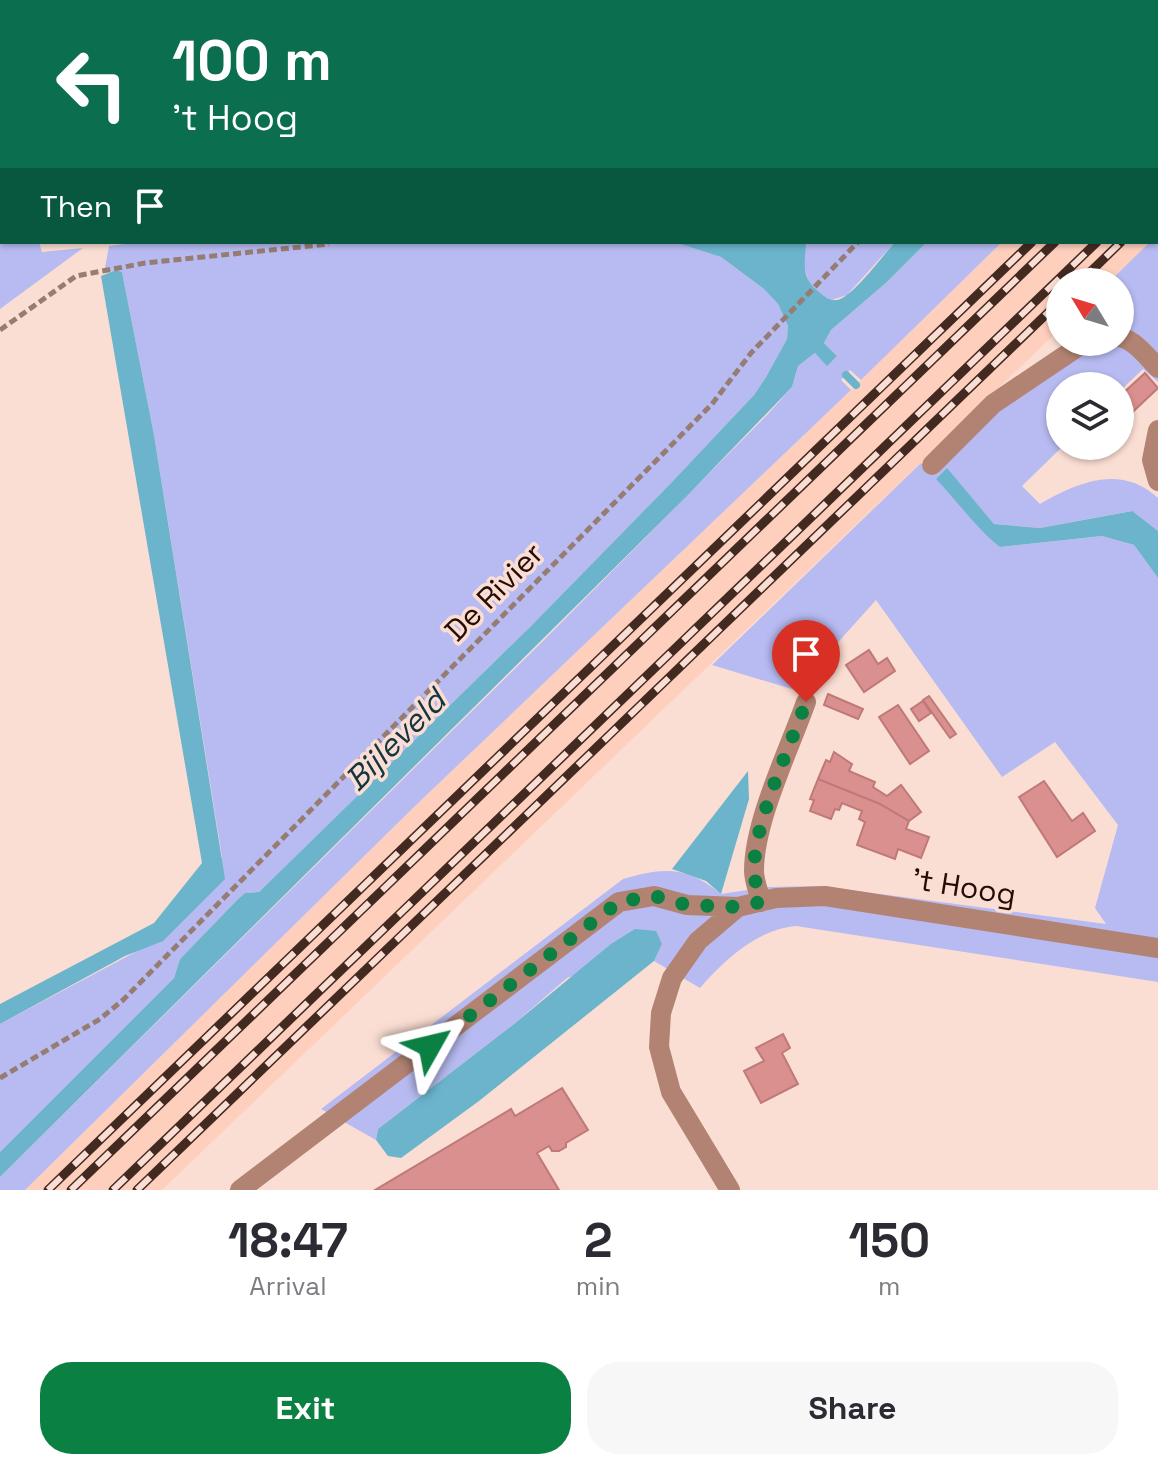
<!DOCTYPE html>
<style>
:root{--surface:#fff;--page:#f7f7f7;--text:#2b2b33;--muted:#7c7c81;--accent:#0b8043}
body{margin:0;font-family:"Space Grotesk",sans-serif;background:var(--page);color:var(--text);height:100vh;display:flex;flex-direction:column;font-size:30px;white-space:nowrap}
*{box-sizing:border-box;margin:0}
p{font-size:26px;color:var(--muted)}
.icon{flex:none;width:44px;height:44px;fill:none;stroke:currentColor;stroke-width:2;stroke-linecap:round;stroke-linejoin:round}
.map{position:relative;height:1190px;overflow:hidden}
.panel{display:flex;flex-direction:column;background:var(--surface);flex:1}
.panel>*{flex:none}
.hud{position:absolute;left:0px;top:0px;width:1158px;height:244px;box-shadow:0 2px 6px #0004;background:#0b6e4f;color:#fff;overflow:hidden}
.needle{width:52px;rotate:308deg}
.buttons{position:absolute;left:1046px;top:268px;display:grid;gap:16px}
.buttons a{display:grid;place-items:center;width:88px;height:88px;border-radius:50%;background:var(--surface);box-shadow:0 2px 6px #0004;font-size:40px}
.pin{position:absolute;display:grid;place-items:center;width:68px;height:68px;color:#fff;margin:-82px -34px;border-radius:50% 50% 50% 0;rotate:-45deg;box-shadow:0 0 8px #0007}
.pin .icon{rotate:45deg}
.me{position:absolute;width:88px;margin:-44px;rotate:53deg;stroke-linejoin:round;filter:drop-shadow(0 0 6px #0008)}
.turn{display:flex;align-items:center;gap:28px;height:168px;padding:0 40px;font-size:36px}
.turn .icon{width:104px;height:104px;stroke-width:2.5}
.turn b{display:block;font-size:56px;line-height:68px}
.then{display:flex;align-items:center;height:76px;padding:0 40px;background:#0003;gap:16px;font-size:30px}
.eta{display:flex;justify-content:space-evenly;align-items:center;height:136px;text-align:center}
.eta b{font-size:48px;font-weight:700;line-height:56px}
.cta{display:flex;gap:16px;margin-top:auto;padding:16px 40px}
.cta a{flex:1;height:92px;border-radius:32px;background:var(--accent);color:#fff;font-size:32px;font-weight:700;line-height:92px;text-align:center}
.cta a+a{background:var(--page);color:var(--text)}
.map>svg:first-child{display:block}
</style>
<div class="map">
<svg width="1158" height="1190" viewBox="0 0 1158 1190">
<rect width="100%" height="100%" fill="#fbded3"/>
<path fill="#ffcfbe" d="M1002 242H1150L1109 282H1060V329L162 1190H25L414 807 851 390Z"/>
<path fill="#b7bbf1" d="M0 0 51 2H2V242H39L42 252 83 248 0 309Z
M430 0H1038L426 2Z
M1158 234V358L1120 331V282H1109L1150 242H1156Z
M140 242 681 243 721 257 764 289 778 304 788 326 787 339 766 377 754 395 671 483 531 626 259 892 245 893 238 899 180 959 174 978 0 1152V1024L143 948 222 857 154 435 122 272 116 270 104 273 109 246Z
M771 242H895L847 295 832 300 824 297 810 285 805 270Z
M927 242H1002L861 380 850 370 841 380 851 390 414 807 25 1190H0V1177L545 639 768 414 792 387 798 366 815 353 827 365 837 356 824 343 831 330 887 282Z
M1112 343 1124 346 1158 377V382L1143 369 1120 391V386H1060V446H1063L1022 486 1040 504C1078 482 1121 464 1158 498V531L1131 511 1040 528 994 524 947 469 937 479 1000 547 1102 536 1134 545 1158 578V982L796 926C758 929 724 960 700 988L654 961 662 944 567 978 514 1024 378 1129 376 1140 321 1109 623 879C664 867 687 866 721 894L768 887 820 886 1106 924 1095 908 1118 825 1055 742 1002 777 876 600 795 690 712 665 921 463 931 473 994 413 1079 355 1096 345Z"/>
<path fill="#6bb4cc" d="M675 242H806C805 265 800 277 820 293 825 297 830 301 837 300 852 298 884 254 895 242H927L887 282 831 330 824 343 837 356 827 366 815 353 798 366 792 387 686 497 0 1177V1152L174 978 180 959 238 899 245 893 259 892 531 626 671 483 754 395 766 377 787 339 788 326 778 304 764 289 721 257Z
M116 270 122 272 154 435 225 879 163 941 125 956 0 1024V1004L154 923 202 863 101 276Z
M947 468 994 524 1040 528 1132 511 1158 531V578L1134 545 1102 536 1000 547C976 528 958 502 936 479Z
M748 771 749 799 721 894 706 881 672 869Z
M635 929 656 931 662 944 654 961 479 1101 401 1158 388 1156 376 1140 378 1129 514 1024 611 944Z"/>
<g fill="none" stroke-linecap="round" stroke-linejoin="round">
<path stroke="#6bb4cc" stroke-width="8" d="M846 375 856 385"/>
</g>
<path fill="#d9908e" stroke="#bf7977" stroke-width="2" d="M1145 373 1158 388 1120 424V396Z
M869 650 878 664 887 658 895 671 864 692 846 665Z
M828 694 863 709 858 719 824 705Z
M929 696 956 734 950 738 923 700Z
M923 701 931 713 919 721 911 709Z
M898 705 929 751 910 764 879 717Z
M834 752 852 764 849 771 875 782 873 787 887 796 901 785 921 812 909 821 880 804 818 779 826 760 830 762Z
M818 779 880 804 909 821 906 829 929 837 921 858 898 849 895 859 857 845 865 822 859 819 862 811 842 803 839 810 835 809 831 819 810 811 814 800 810 799Z
M1044 781 1072 821 1083 813 1095 831 1057 857 1019 797Z
M783 1034 790 1048 782 1053 798 1084 761 1103 744 1071 764 1061 756 1048Z
M562 1088 588 1130 566 1143V1147L559 1151H552L549 1146 537 1153 559 1190H375L511 1109 515 1116Z"/>
<g fill="none" stroke-linecap="round" stroke-linejoin="round">
<path stroke="#977c72" stroke-width="5" stroke-dasharray="8 4" stroke-linecap="butt" d="M1097 2 1099 0
M0 49 2 50
M0 330 76 276 145 263 329 244
M0 1078 100 1019 123 1000 712 404 751 353 858 242"/>
<path stroke="#b28372" stroke-width="20" d="M1120 337C1136 341 1147 357 1158 368
M1158 430 1152 460 1158 481
M932 465 993 404 1085 342
M761 902C759 892 754 881 754 871 754 821 789 750 806 702
M240 1190 619 902 654 896 687 905 738 907
M730 1190 671 1092 659 1047 661 1013 672 978 698 941 738 907 776 898 825 896 1158 948"/>
<g stroke="#432a21" stroke-width="9">
<path id="rail" d="M1156 122 1158 120
M1156 145 1158 143
M1156 185 1158 184
M1156 208 1158 206
M1080 282 1121 242
M48 1190 1032 242
M71 1190 1055 242
M113 1190 1097 242
M137 1190 1060 301"/>
</g>
<use href="#rail" stroke="#fbded3" stroke-width="6" stroke-dasharray="18" stroke-linecap="butt"/>
</g>
<g fill="none" stroke-linecap="round" stroke-linejoin="round">
<path stroke="#0b8043" stroke-width="14" stroke-dasharray="0 25.2" d="M430 1046 619 902 654 896 687 905 738 907 761 902C759 892 754 881 754 871 754 821 789 750 806 702"/>
</g>
<g text-anchor="middle" stroke-width="7" stroke-linejoin="round" paint-order="stroke">
<g font-size="30" fill="#250d05" stroke="#fbded3">
<text transform="translate(494 592) rotate(-45)" y="10">De Rivier</text>
<text transform="translate(964 887) rotate(9)" y="10">'t Hoog</text>
</g>
<g font-size="32" font-style="italic" fill="#123540" stroke="#fbded3">
<text transform="translate(395 740) rotate(-45)" y="11">Bijleveld</text>
</g>
</g>
</svg>
<div class="buttons">
<a><svg class="needle" viewBox="-14 -14 28 28"><path d="M0-13l5 13h-10z" fill="#e53935"/><path d="M0 13l5-13h-10z" fill="#7c7c81"/></svg></a>
<a><svg class="icon" aria-label="layers" viewBox="0 0 24 24"><path d="M12 4l9 5-9 5-9-5zM3 14l9 5 9-5"/></svg></a>
</div>
<div class="pin" style="left:806px;top:702px;background:#d93025"><svg class="icon" aria-label="arrive" viewBox="0 0 24 24"><path d="M6 21V4h12l-3 4 3 4H6"/></svg></div>
<svg class="me" style="left:430px;top:1046px" viewBox="-20 -20 40 40"><path d="M0-17L14 15 0 8-14 15z" fill="#0b8043" stroke="#fff" stroke-width="4"/></svg>
<div class="hud">
<div class="turn"><svg class="icon" aria-label="left" viewBox="0 0 24 24"><path d="M17 20v-9H6M10 6l-5 5 5 5"/></svg><div><b>100 m</b>'t Hoog</div></div>
<div class="then">Then<svg class="icon" aria-label="arrive" viewBox="0 0 24 24"><path d="M6 21V4h12l-3 4 3 4H6"/></svg></div>
</div>
</div>
<section class="panel">
<div class="eta">
<div><b>18:47</b><p>Arrival</p></div>
<div><b>2</b><p>min</p></div>
<div><b>150</b><p>m</p></div>
</div>
<div class="cta"><a>Exit</a><a>Share</a></div>
</section>
